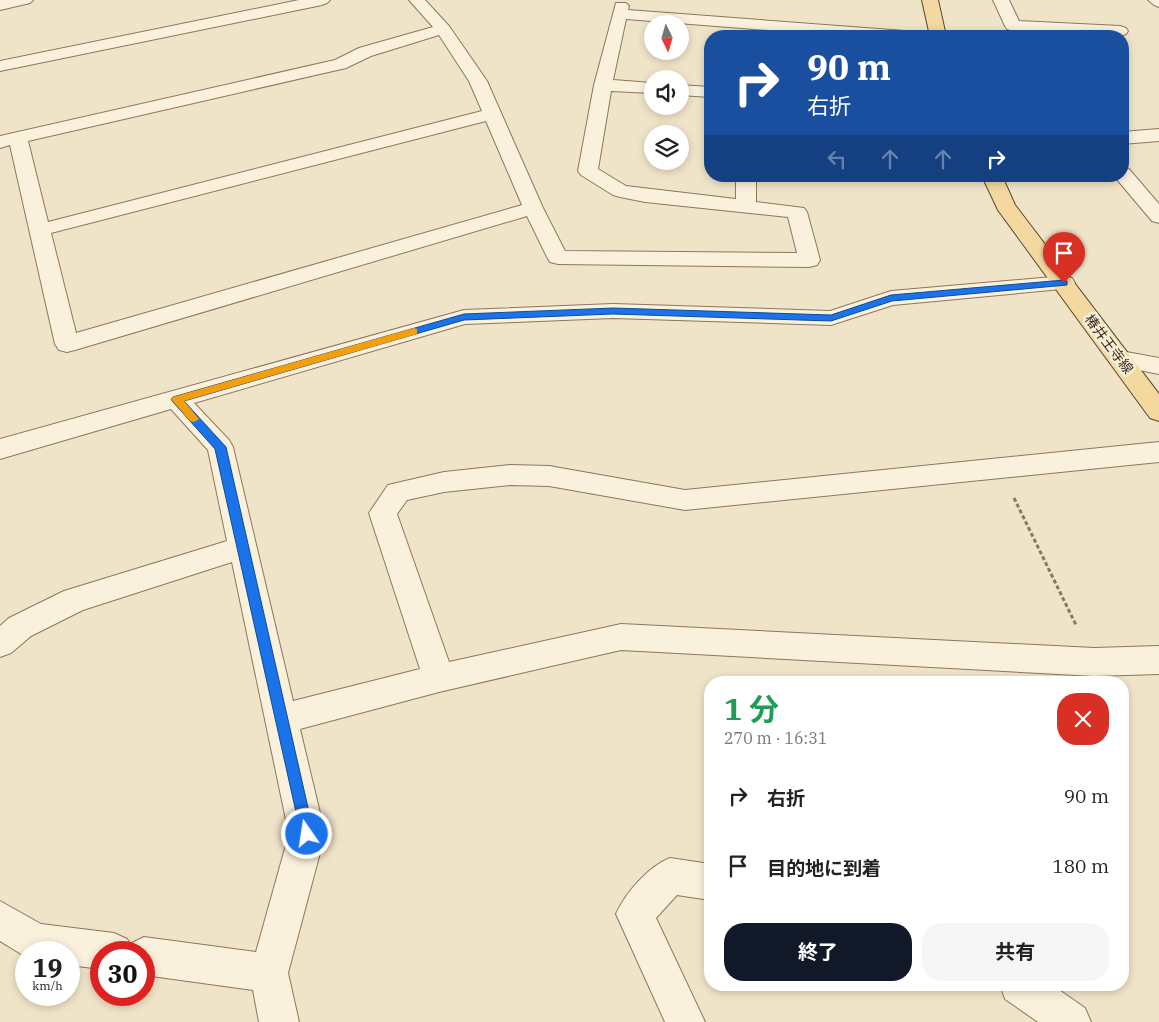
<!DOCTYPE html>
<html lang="ja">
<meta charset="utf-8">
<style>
:root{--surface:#fff;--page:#f6f6f6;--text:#222;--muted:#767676;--accent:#111827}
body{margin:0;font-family:"IBM Plex Serif","Noto Sans JP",serif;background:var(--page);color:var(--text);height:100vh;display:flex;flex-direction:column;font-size:19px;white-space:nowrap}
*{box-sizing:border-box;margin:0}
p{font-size:16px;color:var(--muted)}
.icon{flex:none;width:28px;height:28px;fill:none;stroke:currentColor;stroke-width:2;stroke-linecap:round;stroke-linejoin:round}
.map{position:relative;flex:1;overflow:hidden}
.details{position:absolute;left:704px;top:676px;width:425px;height:315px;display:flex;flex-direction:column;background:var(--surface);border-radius:20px;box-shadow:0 2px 8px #0003}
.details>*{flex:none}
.banner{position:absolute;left:704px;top:30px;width:425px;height:152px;border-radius:20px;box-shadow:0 2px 8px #0003;background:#1a4fa0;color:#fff;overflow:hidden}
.needle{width:32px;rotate:175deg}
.controls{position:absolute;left:644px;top:15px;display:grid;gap:10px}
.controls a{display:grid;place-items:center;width:45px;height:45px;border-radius:50%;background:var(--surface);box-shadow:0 2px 8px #0003;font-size:25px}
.speed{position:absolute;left:15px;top:941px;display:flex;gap:10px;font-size:25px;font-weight:700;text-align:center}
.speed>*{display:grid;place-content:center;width:65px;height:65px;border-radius:50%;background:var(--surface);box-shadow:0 2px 8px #0003;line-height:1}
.speed small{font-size:12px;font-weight:400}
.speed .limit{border:8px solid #d22;background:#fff;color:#111}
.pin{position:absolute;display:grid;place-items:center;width:42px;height:42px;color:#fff;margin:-51px -21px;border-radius:50% 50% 50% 0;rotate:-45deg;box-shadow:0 0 5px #0007}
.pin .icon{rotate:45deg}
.me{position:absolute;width:55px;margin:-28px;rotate:347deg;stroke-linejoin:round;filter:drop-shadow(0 0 4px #0008)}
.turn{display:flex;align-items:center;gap:18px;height:105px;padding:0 20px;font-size:22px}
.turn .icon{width:65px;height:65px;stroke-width:2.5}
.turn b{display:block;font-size:35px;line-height:42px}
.lanes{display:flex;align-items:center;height:48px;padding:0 20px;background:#0003;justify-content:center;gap:25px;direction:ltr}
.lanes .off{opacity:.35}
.round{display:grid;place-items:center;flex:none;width:52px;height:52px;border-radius:20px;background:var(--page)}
.head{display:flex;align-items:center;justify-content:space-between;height:85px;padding:0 20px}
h1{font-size:30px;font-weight:700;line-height:38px;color:#1e9e55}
.primary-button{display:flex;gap:10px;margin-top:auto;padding:10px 20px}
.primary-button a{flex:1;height:58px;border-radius:20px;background:var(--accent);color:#fff;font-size:20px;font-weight:700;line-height:58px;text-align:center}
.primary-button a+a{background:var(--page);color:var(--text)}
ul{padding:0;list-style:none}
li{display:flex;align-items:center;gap:15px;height:70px;padding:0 20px}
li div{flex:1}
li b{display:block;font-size:19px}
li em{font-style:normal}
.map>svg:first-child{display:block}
</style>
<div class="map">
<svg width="1159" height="1022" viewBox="0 0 1159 1022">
<rect width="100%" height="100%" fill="#f0e4c8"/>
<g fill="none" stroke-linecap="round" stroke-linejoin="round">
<g stroke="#8d765c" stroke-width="2">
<path id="minor" d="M0 0H33L30 3 0 10Z
M299 0H330L327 3 322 5 0 71V61Z
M409 0H425L449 26 487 81 543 208 565 251 797 253 788 217 645 202 620 197 613 195 581 175 578 171 594 85 616 3H626L629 6 628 10 905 31 911 33 913 36H845L626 19 613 80 652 83V93L611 91 598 169 626 186 736 199V176H756V202L804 208 807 212 820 260 817 265 809 267 558 264 550 262 547 257 527 216 75 350 67 352 59 350 55 344 10 145 0 148V136L335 60 359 48 433 27ZM439 35 469 81 482 111 48 222 28 141 346 68 371 56ZM486 121 522 205 76 333 51 233Z
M993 0H1009L1019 21 1120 26 1126 28 1128 31 1126 34 1120 36 1013 31 1007 29 1005 26Z
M1148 0H1159V7L1154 5Z
M680 85 710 87V97L680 95Z
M1159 129V141L1122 144V132Z
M1122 167 1129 169 1159 204V223L1152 221 1114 176H1122Z
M1064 276 1072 278 1075 283 1072 288 893 305 831 325 613 318 465 324 194 403 229 440 233 447 293 701 420 669 369 513 388 485 444 472 510 465 549 466 685 490 1159 442V462L685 510 549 486 510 485 444 492 407 500 397 514 449 662 621 624 1094 648 1159 646V674L1094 676 621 650 439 692 300 729 325 834 288 973 299 1022H259L253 990 144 975V952H101V969L69 965V952H26V957L0 941V901L41 924 114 933 127 939 130 944 144 937 256 952 289 834 232 562 83 610 31 636 11 653 0 657V626L9 618 64 591 227 541 208 450 171 409 0 459V439L464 310 613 304 830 311 891 291Z
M1121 351 1159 358V374L1113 365 1109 359 1113 353Z
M670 858 710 864V900L677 895 656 918 705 1022H665L616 914C626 892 648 867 670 858Z
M1000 985H1052L1085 1008 1091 1022H1038L1005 999Z"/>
</g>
<g stroke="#5b4430" stroke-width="2">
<path id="major" d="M922 0H938L946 36H930Z
M982 176H1002L1015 205 1159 394V421L1150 418 998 210Z"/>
</g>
<path stroke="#8d765c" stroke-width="3" stroke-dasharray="4 2.5" stroke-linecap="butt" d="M1014 498 1076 625"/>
<use href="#minor" fill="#faf1dc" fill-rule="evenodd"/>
<use href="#major" fill="#f3d9a0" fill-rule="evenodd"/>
</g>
<path fill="#1a73e8" stroke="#114b97" d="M1064 280 1067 281V285L892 301 831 321 613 314 464 320 184 401 226 447 314 834 312 839 307 841 302 839 215 449 173 402 171 399 173 397 464 314 613 308 831 315 891 295Z"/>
<path fill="#f59e0b" d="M414 328 417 329V334L184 401 199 419 194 422 190 421 171 399 173 397Z"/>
<g text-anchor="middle" stroke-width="5" stroke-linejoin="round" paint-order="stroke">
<g font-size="14" fill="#3d2e20" stroke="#f7eed8">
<text transform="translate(1109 344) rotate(53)" y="5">椿井王寺線</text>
</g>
</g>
</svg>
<div class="controls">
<a><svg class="needle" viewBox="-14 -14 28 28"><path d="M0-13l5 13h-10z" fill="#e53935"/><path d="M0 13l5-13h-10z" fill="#767676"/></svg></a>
<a><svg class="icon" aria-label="sound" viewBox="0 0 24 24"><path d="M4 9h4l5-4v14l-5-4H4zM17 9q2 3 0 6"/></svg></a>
<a><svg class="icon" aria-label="layers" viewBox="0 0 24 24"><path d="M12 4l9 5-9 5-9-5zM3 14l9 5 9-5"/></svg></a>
</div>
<div class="speed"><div>19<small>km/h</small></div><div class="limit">30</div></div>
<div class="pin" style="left:1064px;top:283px;background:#d93025"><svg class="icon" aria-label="arrive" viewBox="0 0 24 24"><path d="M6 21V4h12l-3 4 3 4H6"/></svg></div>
<svg class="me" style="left:307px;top:834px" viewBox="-20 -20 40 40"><circle r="17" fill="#1a73e8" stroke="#fff" stroke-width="3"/><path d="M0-11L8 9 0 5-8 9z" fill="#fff"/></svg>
<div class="banner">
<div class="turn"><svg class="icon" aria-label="right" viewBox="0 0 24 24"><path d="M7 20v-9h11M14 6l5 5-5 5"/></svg><div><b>90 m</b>右折</div></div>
<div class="lanes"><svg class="icon off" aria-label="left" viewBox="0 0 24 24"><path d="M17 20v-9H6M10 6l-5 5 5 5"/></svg><svg class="icon off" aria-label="ahead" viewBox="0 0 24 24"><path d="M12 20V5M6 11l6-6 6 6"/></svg><svg class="icon off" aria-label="ahead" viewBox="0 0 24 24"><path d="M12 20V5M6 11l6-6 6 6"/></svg><svg class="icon" aria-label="right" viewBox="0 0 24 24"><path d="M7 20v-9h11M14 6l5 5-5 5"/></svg></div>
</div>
<section class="details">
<div class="head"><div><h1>1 分</h1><p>270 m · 16:31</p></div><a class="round" style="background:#d93025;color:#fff"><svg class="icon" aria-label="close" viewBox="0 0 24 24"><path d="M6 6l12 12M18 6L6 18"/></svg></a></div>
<ul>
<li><svg class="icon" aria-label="right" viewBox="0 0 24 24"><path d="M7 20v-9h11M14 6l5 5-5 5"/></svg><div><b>右折</b></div><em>90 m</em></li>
<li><svg class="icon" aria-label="arrive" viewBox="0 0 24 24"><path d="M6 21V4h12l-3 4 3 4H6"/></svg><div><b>目的地に到着</b></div><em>180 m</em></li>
</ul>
<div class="primary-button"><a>終了</a><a>共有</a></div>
</section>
</div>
